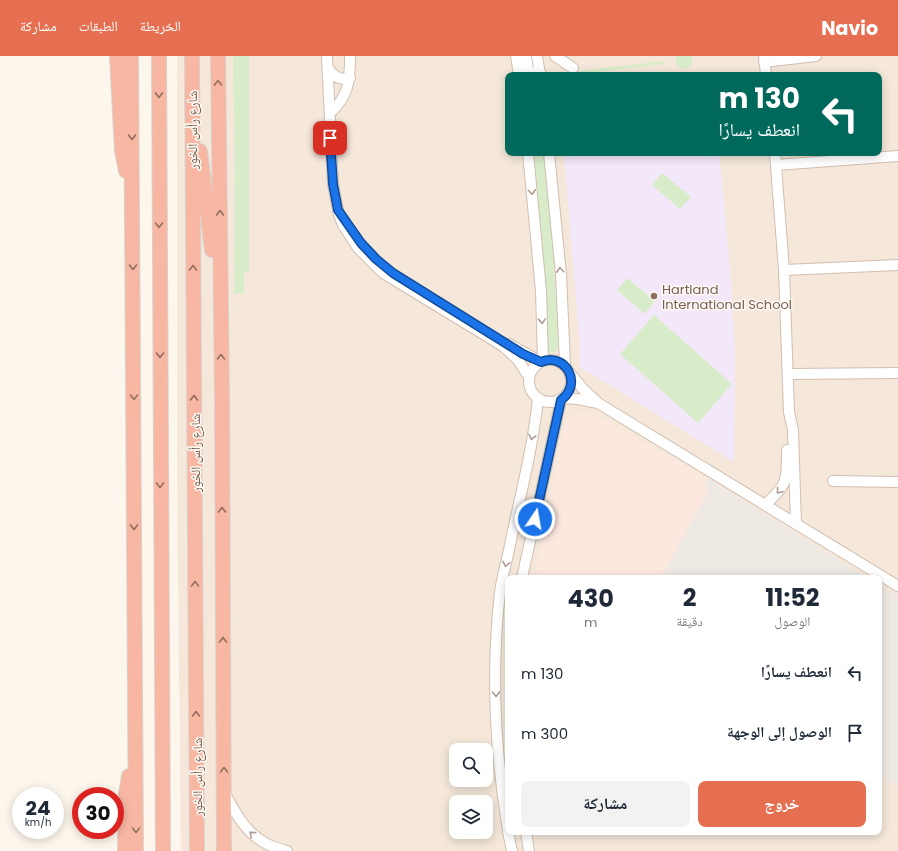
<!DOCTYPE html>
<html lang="ar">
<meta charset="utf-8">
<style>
:root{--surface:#fff;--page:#f2f2f3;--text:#1f2937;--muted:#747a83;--accent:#e76f51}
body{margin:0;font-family:Poppins,"Noto Naskh Arabic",sans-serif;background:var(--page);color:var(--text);direction:rtl;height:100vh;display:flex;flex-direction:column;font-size:15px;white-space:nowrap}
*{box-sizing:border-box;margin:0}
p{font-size:13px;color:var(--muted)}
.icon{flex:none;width:22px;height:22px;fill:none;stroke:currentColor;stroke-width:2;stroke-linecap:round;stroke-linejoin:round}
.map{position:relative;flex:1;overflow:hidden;direction:ltr}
.drawer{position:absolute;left:505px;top:519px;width:377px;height:260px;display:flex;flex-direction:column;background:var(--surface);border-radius:8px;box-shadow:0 2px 10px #0003;direction:rtl}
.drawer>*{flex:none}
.guide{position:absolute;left:505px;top:16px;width:377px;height:84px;border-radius:8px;box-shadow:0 2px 10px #0003;direction:rtl;background:#00695c;color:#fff;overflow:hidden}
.fabs{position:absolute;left:449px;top:687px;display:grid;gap:8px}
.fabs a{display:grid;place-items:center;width:44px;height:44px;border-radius:8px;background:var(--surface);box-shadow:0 2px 10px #0003;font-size:20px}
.speed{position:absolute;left:12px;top:731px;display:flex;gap:8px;font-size:20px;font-weight:700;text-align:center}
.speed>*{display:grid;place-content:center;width:52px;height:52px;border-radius:50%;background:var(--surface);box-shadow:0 2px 10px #0003;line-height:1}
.speed small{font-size:10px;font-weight:400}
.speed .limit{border:6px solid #d22;background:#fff;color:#111}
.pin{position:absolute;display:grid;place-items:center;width:34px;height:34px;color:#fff;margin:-17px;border-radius:8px;box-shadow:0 2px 6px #0006}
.me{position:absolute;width:44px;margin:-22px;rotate:12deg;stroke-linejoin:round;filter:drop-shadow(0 0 3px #0008)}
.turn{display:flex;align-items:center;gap:14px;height:84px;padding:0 16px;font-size:18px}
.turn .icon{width:52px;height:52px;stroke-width:2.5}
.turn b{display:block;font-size:28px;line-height:34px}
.eta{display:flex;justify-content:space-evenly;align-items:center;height:68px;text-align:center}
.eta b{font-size:24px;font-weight:700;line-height:28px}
.cta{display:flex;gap:8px;margin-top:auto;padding:8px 16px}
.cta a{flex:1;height:46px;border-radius:8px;background:var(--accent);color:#fff;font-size:16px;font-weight:700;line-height:46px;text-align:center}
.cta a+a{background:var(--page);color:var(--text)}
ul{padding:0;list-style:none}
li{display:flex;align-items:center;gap:12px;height:60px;padding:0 16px}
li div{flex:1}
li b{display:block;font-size:15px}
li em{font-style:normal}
header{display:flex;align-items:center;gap:24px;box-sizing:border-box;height:56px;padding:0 20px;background:var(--accent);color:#fff}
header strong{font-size:19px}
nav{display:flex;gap:22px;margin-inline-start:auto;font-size:14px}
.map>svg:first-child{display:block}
</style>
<header>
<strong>Navio</strong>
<nav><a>الخريطة</a><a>الطبقات</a><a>مشاركة</a></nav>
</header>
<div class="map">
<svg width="898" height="795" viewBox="0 0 898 795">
<rect width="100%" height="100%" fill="#fdf6ec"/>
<path fill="#f5e8da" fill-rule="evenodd" d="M177 0H898V795H181L177 429ZM508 19H879V97H508ZM508 522H879V776H508ZM456 694H486V724H456ZM456 746H486V776H456Z"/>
<path fill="#fde8e0" d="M581 357 593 358 706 421 707 438 661 522H539L535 520 564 370 571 361Z"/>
<path fill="#efe9e4" d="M706 421 868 522H661L707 438Z
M879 529 898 541V730L879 718Z"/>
<path fill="#f3e8fa" d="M564 97H719L730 213 735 294 734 406 580 311 579 279Z"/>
<path fill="#d8ecc9" d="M233 0H249V216H244V238L234 237 235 116Z
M676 0H692C694 8 689 14 680 12L676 8Z
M664 5 665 8 569 19H555V18Z
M534 97H544C551 162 556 227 558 292L554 297 550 296 548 292 545 217Z
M662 117 691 141 680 153 652 129Z
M627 222 655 245 645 258 617 234Z
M654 259 732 328 698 367 620 298Z"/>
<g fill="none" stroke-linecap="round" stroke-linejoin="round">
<g stroke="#d1beb0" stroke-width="12">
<path id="minor" d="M327 0 333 128 339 159 343 169 358 192 383 217 503 290 518 304 529 321
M516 0 519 19
M526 0 529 19
M537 0 540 19
M555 0 573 12
M764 0 766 19
M764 6 816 0
M328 12C333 20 340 25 350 22
M519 19 540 16
M330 57C349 40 350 24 350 0
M528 97 541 235 543 305
M549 97 561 218 565 309
M775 97 784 214 789 356 793 374 796 467
M776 109 898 100
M784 214 898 209
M509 288 541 306
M529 325a21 21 0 1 1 42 0a21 21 0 1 1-42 0Z
M570 317 583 333 597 346
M788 318 898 317
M563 342 577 343 598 347 898 530
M833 425 898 426
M765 449C788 428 787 425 787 394
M522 522 561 344
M224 736C235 756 245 777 267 788 273 791 280 793 287 795
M508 774C495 696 491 614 500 536 502 522 506 508 509 494 519 444 533 393 538 342
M508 776 512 795
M526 776 529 795"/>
</g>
<g stroke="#dad1cd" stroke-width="16">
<path id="highway" d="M117 0 122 94 126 115
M131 0 136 795
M159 0 163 795
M192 0 197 795
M218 0 222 340 224 795
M200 95 212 194
M125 795 126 738 129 720"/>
</g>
<use href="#minor" stroke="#fff" stroke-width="10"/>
<use href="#highway" stroke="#f7b7a3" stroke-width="14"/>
</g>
<defs><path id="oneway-chevron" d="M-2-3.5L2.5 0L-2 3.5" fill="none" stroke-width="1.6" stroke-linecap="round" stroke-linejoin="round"/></defs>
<g stroke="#936e5e">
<use href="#oneway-chevron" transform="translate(218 27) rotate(-91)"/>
<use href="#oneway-chevron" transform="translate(159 39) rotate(90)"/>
<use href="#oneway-chevron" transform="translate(132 81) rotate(89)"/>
<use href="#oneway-chevron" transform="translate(220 157) rotate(-91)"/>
<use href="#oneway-chevron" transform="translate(159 169) rotate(90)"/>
<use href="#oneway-chevron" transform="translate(133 211) rotate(90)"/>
<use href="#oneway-chevron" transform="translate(193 212) rotate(-90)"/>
<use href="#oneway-chevron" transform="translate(160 299) rotate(90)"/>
<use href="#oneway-chevron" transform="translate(221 301) rotate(-91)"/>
<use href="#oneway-chevron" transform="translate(134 341) rotate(90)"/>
<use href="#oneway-chevron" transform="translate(194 342) rotate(-90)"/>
<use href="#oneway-chevron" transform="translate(160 429) rotate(90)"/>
<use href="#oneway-chevron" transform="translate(222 454) rotate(-90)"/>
<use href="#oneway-chevron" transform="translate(134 471) rotate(90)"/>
<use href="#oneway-chevron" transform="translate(195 528) rotate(-90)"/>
<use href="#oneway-chevron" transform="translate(223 584) rotate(-90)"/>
<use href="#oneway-chevron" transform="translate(196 658) rotate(-90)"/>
<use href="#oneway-chevron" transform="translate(224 714) rotate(-90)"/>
<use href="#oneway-chevron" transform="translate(136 774) rotate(90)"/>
</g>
<g stroke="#af9d94">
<use href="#oneway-chevron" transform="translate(532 136) rotate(85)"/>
<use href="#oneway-chevron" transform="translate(560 214) rotate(-94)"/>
<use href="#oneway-chevron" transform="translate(542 265) rotate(88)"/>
<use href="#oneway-chevron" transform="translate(532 381) rotate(102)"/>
<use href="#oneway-chevron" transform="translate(779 435) rotate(129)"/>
<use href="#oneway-chevron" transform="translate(506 508) rotate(102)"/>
<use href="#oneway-chevron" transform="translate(496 638) rotate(89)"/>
<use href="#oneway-chevron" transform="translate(252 778) rotate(-140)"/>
</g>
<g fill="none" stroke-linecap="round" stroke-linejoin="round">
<g stroke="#114b97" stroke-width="10">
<path id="route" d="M330 82 333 128 338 154 361 187 376 203 393 217 523 298 541 306C566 296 583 328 561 344L535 463"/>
</g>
<use href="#route" stroke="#1a73e8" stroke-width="7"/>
</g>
<circle fill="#8d6e63" stroke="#fffaf3" stroke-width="1.5" cx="654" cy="240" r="4"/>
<g text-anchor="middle" stroke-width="3" stroke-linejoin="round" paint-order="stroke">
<g font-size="13" fill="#7a5c4d" stroke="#fffaf3">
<text transform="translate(192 74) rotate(-90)" y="5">شارع رأس الخور</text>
<text transform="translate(195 397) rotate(-90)" y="5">شارع رأس الخور</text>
<text transform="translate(197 721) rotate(-90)" y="5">شارع رأس الخور</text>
</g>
<g font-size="13" fill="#785e54" stroke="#fffaf3" text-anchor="start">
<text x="662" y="238">Hartland<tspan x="662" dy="15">International School</tspan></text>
</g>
</g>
</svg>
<div class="fabs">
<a><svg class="icon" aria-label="search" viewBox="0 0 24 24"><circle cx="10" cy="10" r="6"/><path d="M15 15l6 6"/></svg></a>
<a><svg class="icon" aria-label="layers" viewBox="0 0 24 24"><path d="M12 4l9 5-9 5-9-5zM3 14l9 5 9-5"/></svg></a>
</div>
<div class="speed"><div>24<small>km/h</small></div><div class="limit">30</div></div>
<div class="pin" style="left:330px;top:82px;background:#d93025"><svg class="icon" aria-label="arrive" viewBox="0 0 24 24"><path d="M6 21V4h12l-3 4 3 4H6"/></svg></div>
<svg class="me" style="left:535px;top:463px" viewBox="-20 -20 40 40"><circle r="17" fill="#1a73e8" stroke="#fff" stroke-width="3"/><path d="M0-11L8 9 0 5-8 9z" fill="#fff"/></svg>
<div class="guide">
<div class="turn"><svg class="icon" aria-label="left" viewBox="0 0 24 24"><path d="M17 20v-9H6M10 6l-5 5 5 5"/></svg><div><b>130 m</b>انعطف يسارًا</div></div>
</div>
<section class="drawer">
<div class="eta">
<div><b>11:52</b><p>الوصول</p></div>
<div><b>2</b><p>دقيقة</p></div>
<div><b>430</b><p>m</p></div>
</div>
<ul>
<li><svg class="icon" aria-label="left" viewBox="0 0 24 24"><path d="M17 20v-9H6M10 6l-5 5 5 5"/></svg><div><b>انعطف يسارًا</b></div><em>130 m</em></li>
<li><svg class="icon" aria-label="arrive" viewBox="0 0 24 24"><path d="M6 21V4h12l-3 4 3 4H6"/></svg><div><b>الوصول إلى الوجهة</b></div><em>300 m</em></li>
</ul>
<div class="cta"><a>خروج</a><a>مشاركة</a></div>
</section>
</div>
